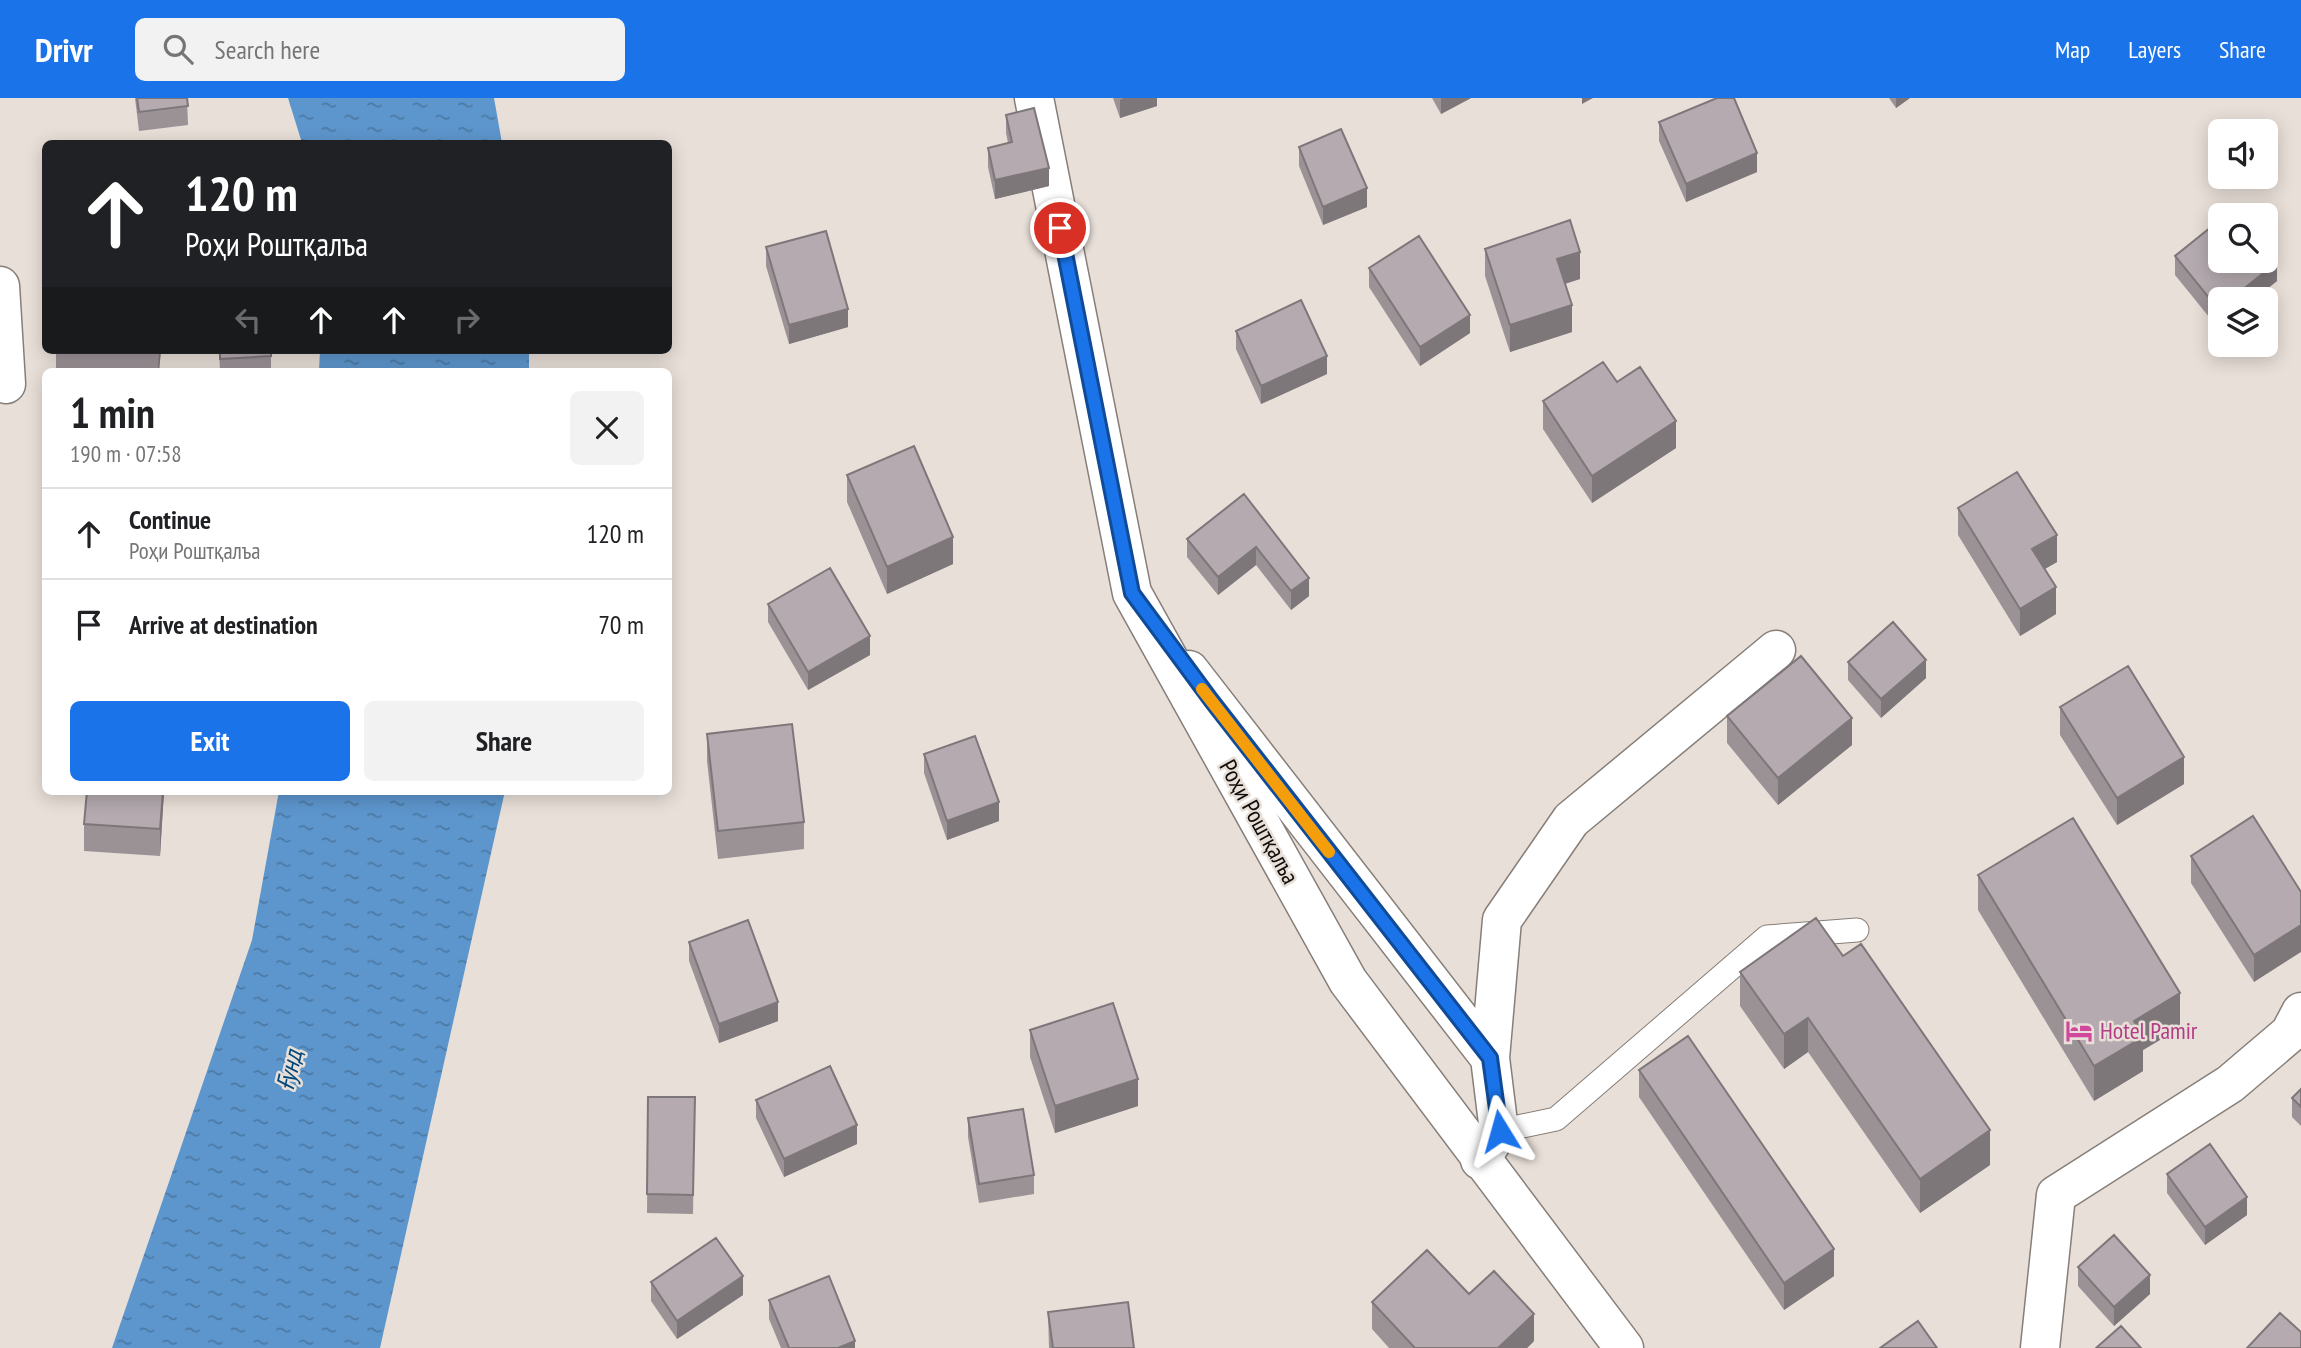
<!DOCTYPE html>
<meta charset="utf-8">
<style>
:root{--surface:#fff;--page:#f2f2f2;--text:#202124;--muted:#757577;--line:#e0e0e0;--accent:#1a73e8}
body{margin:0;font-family:"PT Sans Narrow",sans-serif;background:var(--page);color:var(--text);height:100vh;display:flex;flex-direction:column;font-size:26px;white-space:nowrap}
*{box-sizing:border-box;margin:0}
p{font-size:23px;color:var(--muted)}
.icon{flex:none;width:38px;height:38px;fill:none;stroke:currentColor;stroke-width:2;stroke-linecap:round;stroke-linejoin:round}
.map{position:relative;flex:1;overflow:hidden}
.drawer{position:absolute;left:42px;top:270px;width:630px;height:427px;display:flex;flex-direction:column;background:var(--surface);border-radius:10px;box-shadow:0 4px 18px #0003}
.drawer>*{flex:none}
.guide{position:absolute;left:42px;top:42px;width:630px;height:214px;border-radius:10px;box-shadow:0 4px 18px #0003;background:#202124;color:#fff;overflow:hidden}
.fabs{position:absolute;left:2208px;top:21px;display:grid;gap:14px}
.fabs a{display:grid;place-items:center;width:70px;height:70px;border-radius:10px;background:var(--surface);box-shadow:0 4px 18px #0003;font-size:35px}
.pin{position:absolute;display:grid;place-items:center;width:60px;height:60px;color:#fff;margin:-30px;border:4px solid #fff;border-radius:50%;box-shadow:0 2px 7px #0007}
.me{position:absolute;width:77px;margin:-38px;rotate:352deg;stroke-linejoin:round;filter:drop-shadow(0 0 5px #0008)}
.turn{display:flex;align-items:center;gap:24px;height:147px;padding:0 28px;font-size:32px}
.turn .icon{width:91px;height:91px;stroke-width:2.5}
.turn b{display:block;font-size:49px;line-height:60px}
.lanes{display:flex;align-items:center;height:66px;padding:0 28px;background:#0003;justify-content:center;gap:35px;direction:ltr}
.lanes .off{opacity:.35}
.round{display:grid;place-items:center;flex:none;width:74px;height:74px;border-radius:10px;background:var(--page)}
.head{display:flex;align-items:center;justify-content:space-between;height:119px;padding:0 28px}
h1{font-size:42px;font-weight:800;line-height:52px}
.cta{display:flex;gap:14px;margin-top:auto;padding:14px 28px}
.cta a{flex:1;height:80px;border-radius:10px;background:var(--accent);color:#fff;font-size:28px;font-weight:800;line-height:80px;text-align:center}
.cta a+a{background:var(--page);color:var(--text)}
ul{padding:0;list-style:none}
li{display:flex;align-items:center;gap:21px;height:91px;padding:0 28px;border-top:2px solid var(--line)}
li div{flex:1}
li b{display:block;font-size:26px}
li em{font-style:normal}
header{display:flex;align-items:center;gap:42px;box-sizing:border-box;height:98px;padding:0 35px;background:var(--accent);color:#fff}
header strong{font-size:33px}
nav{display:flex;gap:38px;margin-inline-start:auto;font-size:24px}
.search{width:490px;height:63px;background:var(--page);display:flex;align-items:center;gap:18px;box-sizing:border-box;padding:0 24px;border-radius:10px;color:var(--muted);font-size:26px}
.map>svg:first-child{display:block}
</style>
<header>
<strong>Drivr</strong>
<div class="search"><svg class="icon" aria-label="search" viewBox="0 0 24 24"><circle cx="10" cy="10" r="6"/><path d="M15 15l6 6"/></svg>Search here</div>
<nav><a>Map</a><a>Layers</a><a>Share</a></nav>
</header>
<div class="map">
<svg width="2301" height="1250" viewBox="0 0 2301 1250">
<defs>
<pattern id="water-ripples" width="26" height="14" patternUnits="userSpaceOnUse" patternTransform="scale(1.75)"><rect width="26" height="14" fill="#5d96cd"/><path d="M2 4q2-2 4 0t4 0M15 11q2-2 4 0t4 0" fill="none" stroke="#4b79a5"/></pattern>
</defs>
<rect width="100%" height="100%" fill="#e8dfd8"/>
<path fill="url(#water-ripples)" d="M288 0H494L502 45H302Z
M320 252H529V273H319Z
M279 693H505L380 1250H112L252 842Z"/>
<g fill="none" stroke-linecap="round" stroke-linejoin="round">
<g stroke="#867e78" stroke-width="25">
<path id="service" d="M1499 1033 1556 1021 1767 839 1857 832"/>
</g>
<g stroke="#867e78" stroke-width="41">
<path id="minor" d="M0 188 6 286
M1189 572 1490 960
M1480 1062 1499 1033 1490 960 1502 822 1571 722 1776 552
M2040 1250 2056 1097 2230 986 2290 935 2301 914"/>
</g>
<g stroke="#867e78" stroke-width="41">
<path id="secondary" d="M1034 0 1132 495 1348 883 1624 1250"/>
</g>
<use href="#service" stroke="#fff" stroke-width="23"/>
<use href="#minor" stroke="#fff" stroke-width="38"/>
<use href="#secondary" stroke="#fff" stroke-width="38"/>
</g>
<path fill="#9b9296" d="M135 0H187L188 27 139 33Z
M1113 0H1157V8L1120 20Z
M1432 0H1471L1441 16Z
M1889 0H1910L1896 10Z
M1006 17 1049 88 995 101 988 69V50L1008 45 1006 35Z
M1659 24 1757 74 1686 104 1659 43Z
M1299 49 1367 109 1323 127 1299 68Z
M766 149 848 229 789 246 766 168Z
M1485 151 1580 181 1565 186 1572 234 1510 254 1485 178Z
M2175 158 2277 183 2218 230 2175 177Z
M1369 170 1470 235 1420 268 1369 189Z
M1236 233 1327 276 1261 306 1236 251Z
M56 252H161L159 273 56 272Z
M219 252H271V273H220Z
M1543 303 1676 350 1592 405 1543 331Z
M847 377 953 466 887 496 847 404Z
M1244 396 1309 498 1291 512 1256 467 1218 497 1187 459V441Z
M1958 410 2057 464 2045 471 2056 516 2020 538 1958 437Z
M768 506 870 557 808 592 768 524Z
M1848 564 1926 580 1881 620 1848 582Z
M2060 609 2184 686 2117 727 2060 637Z
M1727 618 1852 647 1778 707 1727 645Z
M707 636 804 724V751L718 761 707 663Z
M924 656 999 723 947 742 924 675Z
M87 693H164L160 758 84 753V726Z
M2191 758 2301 794 2254 884 2191 785Z
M1978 777 2180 930 2143 952V973L2094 1003 1978 812Z
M689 844 778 923 719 945 689 863Z
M1843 858 1990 1067 1920 1115 1808 954 1784 971 1740 908V874Z
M1030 932 1138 1008 1055 1035 1030 959Z
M1639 972 1834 1178 1784 1212 1639 999Z
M2301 991V1028L2292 1019V1000Z
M648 999H695L693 1116 647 1115Z
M756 1002 857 1046 784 1079 756 1020Z
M968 1020 1034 1077V1096L979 1105 968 1039Z
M2167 1076 2247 1117 2205 1147 2167 1095Z
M2078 1169 2150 1196 2114 1228 2078 1188Z
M651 1184 743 1197 677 1241 651 1203Z
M1469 1196 1534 1243 1527 1250H1389L1372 1231V1204Z
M769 1202 855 1250H781L769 1221Z
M1048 1214 1134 1250H1049Z"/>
<path fill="#7e777a" d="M1124 0H1157V8L1120 20V2Z
M1441 0H1471L1441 16Z
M1582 0H1593L1582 6Z
M1896 0H1910L1896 10Z
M1757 55V74L1686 104V86Z
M1049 70V88L995 101V82Z
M1367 90V109L1323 127V109Z
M1580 154V181L1557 188V161Z
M2277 164V183L2254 201H2231Z
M1572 207V234L1510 254V227Z
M2221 209V228L2218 230V211Z
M848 211V229L789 246V227Z
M1470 217V235L1420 268V249Z
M159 252H161L159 273H158Z
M1327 258V276L1261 306V288Z
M1676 323V350L1592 405V378Z
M2057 437V464L2032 478V451Z
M953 439V466L887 496V469Z
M1256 449V467L1218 497V479Z
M1309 480V498L1291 512V493Z
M2056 489V516L2020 538V511Z
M870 538V557L808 592V574Z
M1926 562V580L1881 620V601Z
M1852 620V647L1778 707V680Z
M2184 659V686L2117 727V700Z
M163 693H164L160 758V731Z
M999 704V723L947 742V723Z
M2301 827V854L2254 884V857Z
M2180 895V930L2143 952V973L2094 1003V968L2134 923Z
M778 904V923L719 945V926Z
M1808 920V954L1784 971V936Z
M1138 981V1008L1055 1035V1008Z
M857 1027V1046L784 1079V1061Z
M1990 1032V1067L1920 1115V1081Z
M2247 1099V1117L2205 1147V1129Z
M1834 1151V1178L1784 1212V1185Z
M2150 1177V1196L2114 1228V1209Z
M743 1178V1197L677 1241V1223Z
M1534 1216V1243L1527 1250H1498Z
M855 1243V1250H838Z"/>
<path fill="#b4aaaf" stroke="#7e777a" stroke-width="2" d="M137 0H187L188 8 139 14Z
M1717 0H1734L1757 55 1686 86 1659 24Z
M1034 10 1049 70 995 82 988 50 1012 44 1006 17Z
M1341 31 1367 90 1323 109 1299 49Z
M2234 111 2239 117H2226Z
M2221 121V163H2266V151L2277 164 2231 201H2221V209L2218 211 2175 158Z
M1570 122 1580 154 1557 161 1572 207 1510 227 1485 151Z
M826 133 848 211 789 227 766 149Z
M1419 138 1470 217 1420 249 1369 170Z
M1301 202 1327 258 1261 288 1236 233Z
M220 252H271V258L220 261Z
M1603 264 1617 284 1640 269 1676 323 1592 378 1543 303Z
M914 348 953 439 887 469 847 377Z
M2017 374 2057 437 2032 451 2056 489 2020 511 1958 410Z
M1244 396 1309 480 1291 493 1256 449 1218 479 1187 441Z
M830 470 870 538 808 574 768 506Z
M1893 524 1926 562 1881 601 1848 564Z
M1801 558 1852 620 1778 680 1727 618Z
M2128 568 2184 659 2117 700 2060 609Z
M792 626 804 724 718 733 707 636Z
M975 638 999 704 947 723 924 656Z
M87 693H163L160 731 84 726Z
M2253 718 2301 794V827L2254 857 2191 758Z
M2073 720 2180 895 2134 923 2143 939 2094 968 1978 777Z
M1816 820 1843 858 1861 846 1990 1032 1920 1081 1808 920 1784 936 1740 874Z
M748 822 778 904 719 926 689 844Z
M1113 905 1138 981 1055 1008 1030 932Z
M1688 938 1834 1151 1784 1185 1639 972Z
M830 968 857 1027 784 1061 756 1002Z
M2301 991V1009L2292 1000Z
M648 999H695L693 1097 647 1096Z
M1023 1011 1034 1077 979 1086 968 1020Z
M2210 1046 2247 1099 2205 1129 2167 1076Z
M2114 1137 2150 1177 2114 1209 2078 1169Z
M716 1140 743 1178 677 1223 651 1184Z
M1427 1152 1469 1196 1494 1173 1534 1216 1498 1250H1415L1372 1204Z
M829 1178 855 1243 838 1250H789L769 1202Z
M1128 1204 1134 1250H1053L1048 1214Z
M2280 1215 2301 1234V1250H2247Z
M1918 1223 1937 1250H1880Z
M2121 1228 2141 1250H2096Z"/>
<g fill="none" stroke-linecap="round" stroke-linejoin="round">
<g stroke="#114b97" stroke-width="18">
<path id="route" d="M1060 130 1132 495 1211 602 1490 960 1500 1033"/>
</g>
<use href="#route" stroke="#1a73e8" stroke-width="12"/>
<path stroke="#f59e0b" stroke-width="12" d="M1202 591 1329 754"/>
</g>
<defs>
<g id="hotel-bare" transform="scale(2.1)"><path d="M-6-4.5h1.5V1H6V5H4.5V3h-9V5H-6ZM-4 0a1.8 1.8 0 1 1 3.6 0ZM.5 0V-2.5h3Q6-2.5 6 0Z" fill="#d1479c" stroke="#e8dfd8" stroke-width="2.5" paint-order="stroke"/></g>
</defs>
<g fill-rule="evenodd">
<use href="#hotel-bare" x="2079" y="933"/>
</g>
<g text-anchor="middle" stroke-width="5" stroke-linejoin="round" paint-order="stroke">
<g font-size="24" fill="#0f0c0a" stroke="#e8dfd8">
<text transform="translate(1259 724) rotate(61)" y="8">Роҳи Роштқалъа</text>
</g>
<g font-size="24" fill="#b23c85" stroke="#e8dfd8" text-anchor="start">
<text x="2100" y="941">Hotel Pamir</text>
</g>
<g font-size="26" font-style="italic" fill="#02477a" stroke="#e8dfd8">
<text transform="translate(289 972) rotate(-77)" y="9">Ғунд</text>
</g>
</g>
</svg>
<div class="fabs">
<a><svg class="icon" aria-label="sound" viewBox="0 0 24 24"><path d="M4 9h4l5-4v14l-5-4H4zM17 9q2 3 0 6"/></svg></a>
<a><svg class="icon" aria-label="search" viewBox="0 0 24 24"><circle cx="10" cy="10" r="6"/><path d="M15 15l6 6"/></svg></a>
<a><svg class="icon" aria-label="layers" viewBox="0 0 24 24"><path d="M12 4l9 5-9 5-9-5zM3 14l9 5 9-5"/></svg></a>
</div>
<div class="pin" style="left:1060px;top:130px;background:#d93025"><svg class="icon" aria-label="arrive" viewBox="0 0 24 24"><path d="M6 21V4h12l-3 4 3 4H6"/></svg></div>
<svg class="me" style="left:1500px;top:1033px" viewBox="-20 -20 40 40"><path d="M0-17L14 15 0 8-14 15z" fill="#1a73e8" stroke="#fff" stroke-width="4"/></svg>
<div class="guide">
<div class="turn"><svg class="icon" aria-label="ahead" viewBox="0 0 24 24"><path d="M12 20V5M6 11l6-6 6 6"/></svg><div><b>120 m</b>Роҳи Роштқалъа</div></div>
<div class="lanes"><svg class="icon off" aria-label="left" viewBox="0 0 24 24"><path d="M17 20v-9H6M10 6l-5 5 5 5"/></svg><svg class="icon" aria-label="ahead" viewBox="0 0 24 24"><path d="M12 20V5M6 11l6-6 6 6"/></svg><svg class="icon" aria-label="ahead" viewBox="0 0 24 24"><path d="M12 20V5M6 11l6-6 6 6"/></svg><svg class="icon off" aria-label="right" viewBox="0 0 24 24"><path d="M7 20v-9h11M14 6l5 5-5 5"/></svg></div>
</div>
<section class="drawer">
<div class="head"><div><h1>1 min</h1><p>190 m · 07:58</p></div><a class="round"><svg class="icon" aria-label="close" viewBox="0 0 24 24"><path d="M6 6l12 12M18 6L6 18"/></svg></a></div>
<ul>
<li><svg class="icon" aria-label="ahead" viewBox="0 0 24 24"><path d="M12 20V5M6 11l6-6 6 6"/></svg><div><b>Continue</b><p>Роҳи Роштқалъа</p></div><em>120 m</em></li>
<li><svg class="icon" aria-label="arrive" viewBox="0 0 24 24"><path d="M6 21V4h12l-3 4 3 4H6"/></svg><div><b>Arrive at destination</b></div><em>70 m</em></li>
</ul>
<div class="cta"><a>Exit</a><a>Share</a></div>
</section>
</div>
